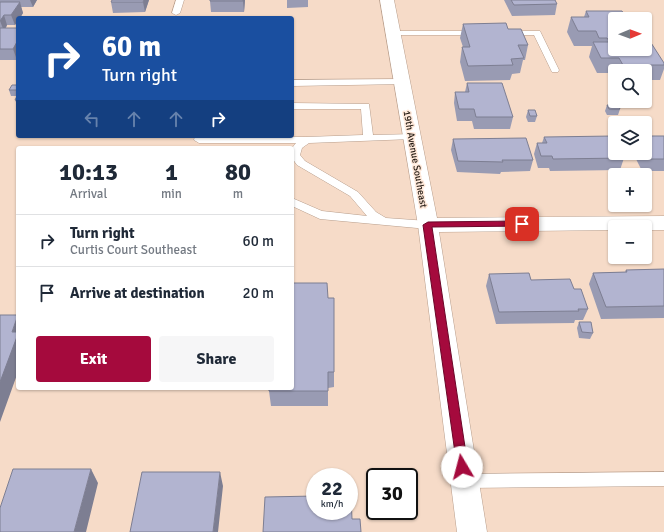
<!DOCTYPE html>
<meta charset="utf-8">
<style>
:root{--surface:#fff;--page:#f6f6f7;--text:#1f2937;--muted:#747a83;--line:#e0e1e3;--accent:#a50a3d}
body{margin:0;font-family:Signika,sans-serif;background:var(--page);color:var(--text);height:100vh;display:flex;flex-direction:column;font-size:15px;white-space:nowrap}
*{box-sizing:border-box;margin:0}
p{font-size:13px;color:var(--muted)}
.icon{flex:none;width:22px;height:22px;fill:none;stroke:currentColor;stroke-width:2;stroke-linecap:round;stroke-linejoin:round}
.map{position:relative;flex:1;overflow:hidden}
.side{position:absolute;left:16px;top:146px;width:278px;height:244px;display:flex;flex-direction:column;background:var(--surface);border-radius:4px;box-shadow:0 1px 3px #0004}
.side>*{flex:none}
.banner{position:absolute;left:16px;top:16px;width:278px;height:122px;border-radius:4px;box-shadow:0 1px 3px #0004;background:#1a4fa0;color:#fff;overflow:hidden}
.needle{width:26px;rotate:89deg}
.controls{position:absolute;left:608px;top:12px;display:grid;gap:8px}
.controls a{display:grid;place-items:center;width:44px;height:44px;border-radius:4px;background:var(--surface);box-shadow:0 1px 3px #0004;font-size:20px}
.speed{position:absolute;left:306px;top:468px;display:flex;gap:8px;font-size:20px;font-weight:700;text-align:center}
.speed>*{display:grid;place-content:center;width:52px;height:52px;border-radius:50%;background:var(--surface);box-shadow:0 1px 3px #0004;line-height:1}
.speed small{font-size:10px;font-weight:400}
.speed .limit{border:2px solid #111;border-radius:6px;background:#fff;color:#111}
.pin{position:absolute;display:grid;place-items:center;width:34px;height:34px;color:#fff;margin:-17px;border-radius:8px;box-shadow:0 2px 6px #0006}
.me{position:absolute;width:44px;margin:-22px;rotate:352deg;stroke-linejoin:round;filter:drop-shadow(0 0 3px #0008)}
.turn{display:flex;align-items:center;gap:14px;height:84px;padding:0 20px;font-size:18px}
.turn .icon{width:52px;height:52px;stroke-width:2.5}
.turn b{display:block;font-size:28px;line-height:34px}
.lanes{display:flex;align-items:center;height:38px;padding:0 20px;background:#0003;justify-content:center;gap:20px;direction:ltr}
.lanes .off{opacity:.35}
.eta{display:flex;justify-content:space-evenly;align-items:center;height:68px;text-align:center}
.eta b{font-size:24px;font-weight:700;line-height:28px}
.button{display:flex;gap:8px;margin-top:auto;padding:8px 20px}
.button a{flex:1;height:46px;border-radius:4px;background:var(--accent);color:#fff;font-size:16px;font-weight:700;line-height:46px;text-align:center}
.button a+a{background:var(--page);color:var(--text)}
ul{padding:0;list-style:none}
li{display:flex;align-items:center;gap:12px;height:52px;padding:0 20px;border-top:1px solid var(--line)}
li div{flex:1}
li b{display:block;font-size:15px}
li em{font-style:normal}
.map>svg:first-child{display:block}
</style>
<div class="map">
<svg width="664" height="532" viewBox="0 0 664 532">
<rect width="100%" height="100%" fill="#f6dbc8"/>
<g fill="none" stroke-linecap="round" stroke-linejoin="round">
<g stroke="#b89e8c" stroke-width="1">
<path id="service" d="M176 0H184L180 13 176 15 172 13Z
M390 31H478L482 33 478 35H390L389 33Z
M505 31H540L559 70 558 72H552L551 70 534 35H505L504 33Z
M402 79 405 80 407 82 405 84 292 86V80Z
M292 103 369 104 373 135 415 134 417 136 415 138 412 139 309 143 302 148 300 155 305 161 358 192 376 212 386 218 428 221 432 222 434 225 432 228 428 229 320 219 292 206V198L322 211 367 216 350 196 297 165 292 158V148L296 143H199L194 140 195 136 306 137 363 135 361 109H292Z
M664 472V486L464 488 459 486 456 481 459 476 464 474Z"/>
</g>
<g stroke="#b89e8c" stroke-width="1">
<path id="minor" d="M380 0H394L437 218 664 216V230H645V227H615V230L439 232 487 532H457L418 225Z"/>
</g>
<use href="#service" fill="#fff" fill-rule="evenodd"/>
<use href="#minor" fill="#fff" fill-rule="evenodd"/>
</g>
<path fill="#999bb3" d="M0 0H37L33 7H21L23 13 20 18H18L15 25H7L6 28H18V58L17 60H0Z
M149 0 145 12 113 13 111 2Z
M245 0 244 12H211L210 1Z
M287 0H308V7L287 8Z
M504 0H555L557 4 555 15 512 16Z
M586 11 615 19 664 63V69L660 80H645V71H615V74L614 73H597L589 57 592 46H574L567 32 571 17H584Z
M463 24 508 29 528 45 525 60H523L520 73 512 74 510 80 465 81 460 62 462 47H463L460 38Z
M467 83 513 117 510 129H474L472 121H457L454 103 455 92H465Z
M18 85V106L15 100 17 96H11L9 90Z
M607 105 620 109 618 115H607L605 111Z
M528 110 537 116 535 122H528L526 117Z
M664 136V171H642L633 153H645Z
M544 137 624 158 620 170 550 171 549 168H538L534 154 537 143H542Z
M453 139 533 160 530 171 501 172 500 174 457 172 451 150Z
M664 269V318L601 319 589 284 593 273 625 272 626 270Z
M489 274 531 280 574 289 588 309 583 320H575L574 323 496 324 486 286Z
M328 298H334V387L328 388V406H271L269 391Z
M579 322 593 333 590 339 579 338 577 328Z"/>
<path fill="#7d7e92" d="M30 0H37L33 7Z
M144 0H149L145 12 143 2Z
M243 0H245L244 12 243 1Z
M20 2 23 13 20 18H18V21L15 25 11 15Z
M4 15 7 25 4 31 0 21Z
M18 40V58L17 60 13 49Z
M18 315V372L0 422V382L12 332Z
M91 469 98 483 86 532H74Z
M220 472 223 486 218 532H213Z"/>
<path fill="#b2b4d0" stroke="#7d7e92" d="M112 0H144L143 2H111Z
M210 0H243V1H210Z
M511 0H555L557 4 514 5Z
M0 2H20L11 15H4L0 21Z
M586 11H622L627 19H615V49H645V35H646L664 63V65H623L619 58H601L593 42H610L607 38H599L596 31H578L571 17H589Z
M506 23 508 29H521L528 45H518L524 58 511 59 513 65 468 66 462 47H470L463 24Z
M0 28H18V40L13 49H0Z
M467 83H502L513 117H476L474 109H459L455 92H469Z
M12 85H18V90H9Z
M18 94V100H15Z
M607 105H618L620 109H609Z
M528 110H535L537 116H530Z
M613 136 615 140V153H622L624 158 553 159 552 156H541L537 143H547L544 137Z
M645 136H664V159H646L643 153H645Z
M526 138 533 160H502L503 162 458 161 453 139Z
M664 269V306L606 307 593 273 627 272 626 270Z
M529 273 531 280 570 279 574 289H581L588 309H578L579 311 499 312 489 274Z
M292 283H327L328 298H334V372H328V391H269V388H292Z
M0 315H18L12 332H18V334L0 382Z
M579 322H591L593 333 582 332Z
M13 469H91L74 532H0V508Z
M142 472H220L213 532H130Z
M349 495H351L352 519H360L361 532H263L265 497 315 496V511H349Z"/>
<path fill="#a50a3d" stroke="#6b0628" d="M522 221 526 224 525 226 432 227 468 467 466 471 462 472 458 471 457 467 423 225 428 222Z"/>
<g text-anchor="middle" stroke-width="3" stroke-linejoin="round" paint-order="stroke">
<g font-size="10" fill="#211811" stroke="#ffe9da">
<text transform="translate(416 159) rotate(80)" y="4">19th Avenue Southeast</text>
</g>
</g>
</svg>
<div class="controls">
<a><svg class="needle" viewBox="-14 -14 28 28"><path d="M0-13l5 13h-10z" fill="#e53935"/><path d="M0 13l5-13h-10z" fill="#747a83"/></svg></a>
<a><svg class="icon" aria-label="search" viewBox="0 0 24 24"><circle cx="10" cy="10" r="6"/><path d="M15 15l6 6"/></svg></a>
<a><svg class="icon" aria-label="layers" viewBox="0 0 24 24"><path d="M12 4l9 5-9 5-9-5zM3 14l9 5 9-5"/></svg></a>
<a>+</a>
<a>−</a>
</div>
<div class="speed"><div>22<small>km/h</small></div><div class="limit">30</div></div>
<div class="pin" style="left:522px;top:224px;background:#d93025"><svg class="icon" aria-label="arrive" viewBox="0 0 24 24"><path d="M6 21V4h12l-3 4 3 4H6"/></svg></div>
<svg class="me" style="left:462px;top:467px" viewBox="-20 -20 40 40"><circle r="19" fill="#fff"/><path d="M0-13L10 11 0 6-10 11z" fill="#a50a3d"/></svg>
<div class="banner">
<div class="turn"><svg class="icon" aria-label="right" viewBox="0 0 24 24"><path d="M7 20v-9h11M14 6l5 5-5 5"/></svg><div><b>60 m</b>Turn right</div></div>
<div class="lanes"><svg class="icon off" aria-label="left" viewBox="0 0 24 24"><path d="M17 20v-9H6M10 6l-5 5 5 5"/></svg><svg class="icon off" aria-label="ahead" viewBox="0 0 24 24"><path d="M12 20V5M6 11l6-6 6 6"/></svg><svg class="icon off" aria-label="ahead" viewBox="0 0 24 24"><path d="M12 20V5M6 11l6-6 6 6"/></svg><svg class="icon" aria-label="right" viewBox="0 0 24 24"><path d="M7 20v-9h11M14 6l5 5-5 5"/></svg></div>
</div>
<section class="side">
<div class="eta">
<div><b>10:13</b><p>Arrival</p></div>
<div><b>1</b><p>min</p></div>
<div><b>80</b><p>m</p></div>
</div>
<ul>
<li><svg class="icon" aria-label="right" viewBox="0 0 24 24"><path d="M7 20v-9h11M14 6l5 5-5 5"/></svg><div><b>Turn right</b><p>Curtis Court Southeast</p></div><em>60 m</em></li>
<li><svg class="icon" aria-label="arrive" viewBox="0 0 24 24"><path d="M6 21V4h12l-3 4 3 4H6"/></svg><div><b>Arrive at destination</b></div><em>20 m</em></li>
</ul>
<div class="button"><a>Exit</a><a>Share</a></div>
</section>
</div>
